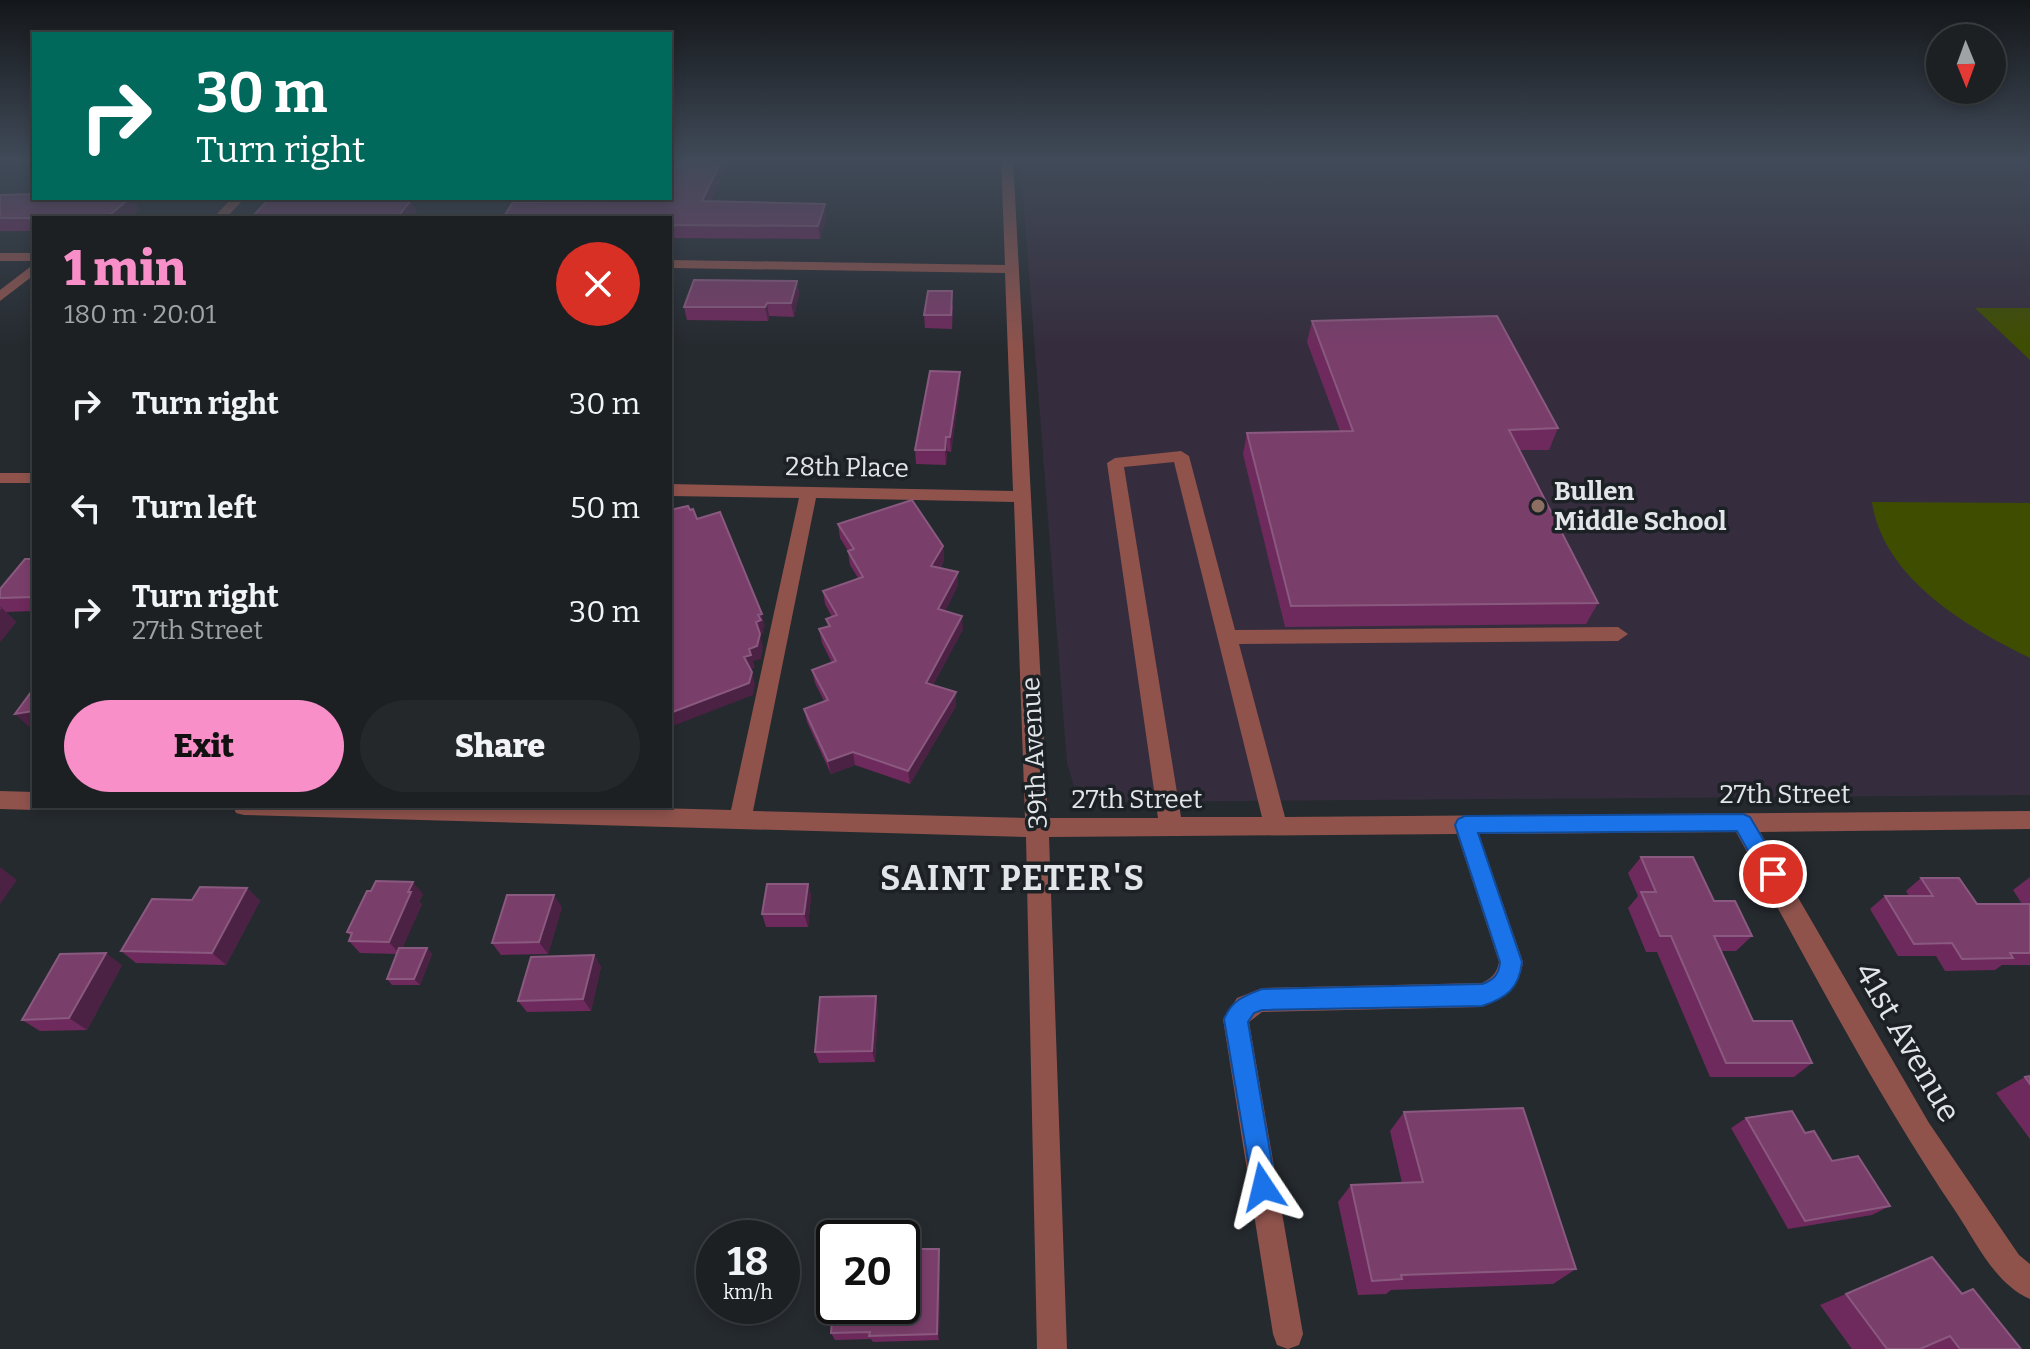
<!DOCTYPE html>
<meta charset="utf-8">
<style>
:root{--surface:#1c2023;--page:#25282b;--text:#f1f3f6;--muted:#a0a3a6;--line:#3a3e41;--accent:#f98fc9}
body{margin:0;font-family:Bitter,serif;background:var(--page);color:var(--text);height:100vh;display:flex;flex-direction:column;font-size:30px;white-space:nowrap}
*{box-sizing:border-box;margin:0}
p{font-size:26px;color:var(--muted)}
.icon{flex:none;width:44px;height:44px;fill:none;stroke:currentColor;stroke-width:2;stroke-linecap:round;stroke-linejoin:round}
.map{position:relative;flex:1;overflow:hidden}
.side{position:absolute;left:32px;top:216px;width:640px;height:592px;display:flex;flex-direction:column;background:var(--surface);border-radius:0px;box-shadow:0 4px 12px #0003,0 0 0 2px var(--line)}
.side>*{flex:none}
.top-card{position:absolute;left:32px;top:32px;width:640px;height:168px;border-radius:0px;box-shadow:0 4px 12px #0003,0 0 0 2px var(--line);background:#00695c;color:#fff;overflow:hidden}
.needle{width:52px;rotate:179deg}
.fabs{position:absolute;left:1926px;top:24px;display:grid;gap:16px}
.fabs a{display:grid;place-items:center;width:80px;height:80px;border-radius:50%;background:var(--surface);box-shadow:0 4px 12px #0003,0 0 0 2px var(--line);font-size:40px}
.speed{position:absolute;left:696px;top:1220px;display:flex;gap:16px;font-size:40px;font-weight:700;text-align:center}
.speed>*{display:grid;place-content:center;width:104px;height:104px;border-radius:50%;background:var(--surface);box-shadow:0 4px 12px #0003,0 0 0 2px var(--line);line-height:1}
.speed small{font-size:20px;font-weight:400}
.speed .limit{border:4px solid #111;border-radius:12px;background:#fff;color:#111}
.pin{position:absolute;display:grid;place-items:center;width:68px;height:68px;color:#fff;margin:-34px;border:4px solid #fff;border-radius:50%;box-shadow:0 2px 8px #0007}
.me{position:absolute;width:88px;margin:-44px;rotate:350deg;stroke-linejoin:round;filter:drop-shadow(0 0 6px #0008)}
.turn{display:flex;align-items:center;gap:28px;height:168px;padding:0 32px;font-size:36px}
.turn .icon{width:104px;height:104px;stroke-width:2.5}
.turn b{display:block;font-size:56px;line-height:68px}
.round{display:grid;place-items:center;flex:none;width:84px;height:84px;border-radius:42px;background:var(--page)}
.headline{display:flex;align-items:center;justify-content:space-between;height:136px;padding:0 32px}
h1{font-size:48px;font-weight:800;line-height:60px;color:var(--accent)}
.button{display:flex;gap:16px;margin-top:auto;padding:16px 32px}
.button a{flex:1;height:92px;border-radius:48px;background:var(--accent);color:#111;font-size:32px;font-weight:800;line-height:92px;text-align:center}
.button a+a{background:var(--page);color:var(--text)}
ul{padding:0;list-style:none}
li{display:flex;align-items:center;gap:24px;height:104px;padding:0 32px}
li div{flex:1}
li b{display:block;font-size:30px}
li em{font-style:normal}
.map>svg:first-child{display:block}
</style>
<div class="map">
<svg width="2030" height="1349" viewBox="0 0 2030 1349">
<rect width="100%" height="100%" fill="#252a2f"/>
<path fill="#352d3d" d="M1020 158H2030V795L1116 802 1084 797 1075 790 1067 763Z"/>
<path fill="#3f4d00" d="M1975 308H2030V360Z
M1872 502 2030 503V658C1967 627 1883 578 1872 502Z"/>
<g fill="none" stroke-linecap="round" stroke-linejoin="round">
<path fill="#8f534c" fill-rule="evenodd" d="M1001 158H1013L1048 818H1158L1107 463 1115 458 1181 451 1189 456 1235 630 1618 627 1628 634 1618 641 1239 644 1285 817 2030 811V829L1760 832 1929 1123 2019 1255 2030 1264V1299C1995 1284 1976 1242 1956 1212 1874 1091 1807 960 1736 832L1479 834 1523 962C1519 988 1506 998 1482 1007L1262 1012 1249 1022 1303 1334 1299 1345 1288 1349 1277 1345 1273 1334 1223 1019 1237 998 1262 988 1482 983C1492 978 1497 973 1499 962L1457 834 1049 837 1067 1349H1037L1026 837 244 815 236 813 233 806H580L731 810 799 498 670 496V484L1013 491 1005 273 670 268V260L1005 265ZM1174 462 1262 817H1181L1124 467ZM816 498 1014 502 1025 818 753 811Z
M232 198H245L226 218H213Z
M0 253H34V261H0Z
M34 264V275L0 301V290Z
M0 473H34V483H0Z
M0 791 34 792V806H43L34 810 0 809Z"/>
</g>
<path fill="#6e2a5c" d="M672 158H731L711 201 826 217 820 239 670 238V218L645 201Z
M0 195 34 198H132L139 209 34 218V231H0Z
M797 281 799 294 794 317 769 316 768 321 687 320 684 307Z
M953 305 952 329 925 328 924 315Z
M1312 321 1558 428 1549 450H1520L1598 603 1586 624 1285 627 1243 454 1247 433 1340 431 1307 342Z
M960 386 951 452 947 451 946 465 916 464 915 450Z
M838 524 943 546 944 560 940 568 958 585 945 611 963 629 933 685 956 706 910 784 855 765 831 774 807 722 804 709 824 701 815 683 812 670 832 663 822 643 819 629 828 626 826 619 832 617 825 604 823 591 858 578 850 565 848 551 840 538Z
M34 559V611L6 612 16 622 0 642V608H1L0 607V589Z
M1641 857 1714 901 1752 936 1736 951H1721L1753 1021 1812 1063 1794 1077H1710L1657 952H1646L1628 908 1638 896 1628 873Z
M2030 877V965H2002L1995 970 1945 971 1936 956H1898L1870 909 1885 896H1909L1906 891 1921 878 1977 904H2022L2013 890Z
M808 884 811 896 808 927H766L762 914Z
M247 888 260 901 226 965 136 963 121 951 192 900Z
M423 894 419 902 422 904 402 948H427L432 954 420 985H392L387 979 397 954 360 953 349 941 351 936 347 932Z
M562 907 548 954 501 955 492 943Z
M594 955 601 967 591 1011 527 1012 518 1001Z
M122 965 87 1030 40 1031 22 1020Z
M878 1008 875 1062 819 1063 815 1052Z
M2030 1076V1139L1996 1093 2025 1077Z
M1404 1112 1576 1269 1553 1284 1391 1290 1386 1294 1358 1295 1338 1202 1351 1185 1402 1183 1390 1131Z
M1746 1118 1805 1133 1832 1161 1890 1206 1872 1215 1788 1229 1731 1128Z
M940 1257 939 1340 873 1342 871 1339 835 1340 831 1333Z
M1932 1257 1961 1293 1973 1289 2021 1349H1852L1820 1305Z"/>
<path fill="#4b2243" d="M723 158H731L705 214 702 201Z
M130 198H132L139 209 129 218H106Z
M411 200 417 213 413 218H397Z
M825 204 826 217 820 239 818 226Z
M797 281 799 294 794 317 791 303Z
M767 303 769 316 768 321 765 307Z
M960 372V386L951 452 950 437Z
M946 437 947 451 946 465 945 450Z
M943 546 944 560 932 579 931 566Z
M958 572V585L939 623 938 609Z
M2 608 16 622 0 642V610Z
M762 614 765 627 763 628 764 633 760 634 763 647 761 659 753 661 755 668 747 670 744 657 749 649 758 615Z
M962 616 963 629 927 696 926 683Z
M752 672 755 684 753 695 670 727V713Z
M956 692V706L910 784 908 771Z
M34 711V726L29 727 15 714Z
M853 752 855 765 831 774 828 761Z
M0 867 17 880 0 904Z
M413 882 423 894 419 902 422 904 400 954 389 942Z
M808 884 811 896 808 927 804 914Z
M247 888 260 901 226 965 212 953Z
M554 895 562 907 548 954 539 942Z
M427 948 432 954 420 985 414 979Z
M106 953 122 965 87 1030 69 1018Z
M594 955 601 967 591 1011 583 999Z
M876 996 878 1008 875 1062 872 1051Z
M939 1249 940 1257 939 1340 937 1334Z"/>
<path fill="#7a3e6b" stroke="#8a597f" stroke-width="2" d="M672 158H723L702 201 825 204 818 226 670 225V218H503L513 202 645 201 647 198H670V162Z
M34 194V198H130L106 218H0V195Z
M270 198H308L307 199 411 200 397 218H251Z
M694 280 797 281 791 303H767L765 307H684Z
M928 291H952L951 315H924Z
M1497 316 1558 428 1509 430 1598 603 1291 606 1247 433 1353 431 1312 321Z
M930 371 960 372 950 437H946L945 450H915Z
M912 500 943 546 931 566 958 572 938 609 962 616 926 683 956 692 908 771 853 752 828 761 804 709 828 700 812 670 836 661 819 629 830 626 826 619 837 615 823 591 863 577 848 551 854 549 838 524Z
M688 506 690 510 693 509 697 519 720 512 762 614 758 615 761 620 756 622 760 634 757 646 749 649 751 655 744 657 752 672 749 683 670 713V510Z
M25 559H34V597L0 598V589Z
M34 688V711L15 714Z
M1641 857H1693L1714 901H1735L1752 936H1714L1753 1021H1792L1812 1063H1726L1671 936H1660L1641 892H1656Z
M1921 878H1959L1977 904H2030V953H2010L2013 958 1962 959 1952 943 1914 944 1885 896H1933Z
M376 881 413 882 408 892H411L389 942 349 941 352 933 347 932 367 891H371Z
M767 884H808L804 914H762Z
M200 887 247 888 212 953 121 951 152 899 192 900Z
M507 895H554L539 942 492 943Z
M399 948H427L414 979H387Z
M106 953 69 1018 22 1020 60 954Z
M594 955 583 999 518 1001 531 957Z
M876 996 872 1051 815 1052 820 997Z
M2030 1076V1084L2025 1077Z
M1523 1108 1576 1269 1401 1275 1402 1279 1372 1281 1351 1185 1423 1182 1404 1112Z
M1792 1111 1805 1133 1814 1131 1832 1161 1858 1156 1890 1206 1805 1221 1746 1118Z
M913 1249H939L937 1334 869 1336 870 1332 831 1333 834 1291V1306H902V1254H913Z
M1932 1257 1962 1294 1973 1289 2021 1349H1960L1950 1336 1920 1349H1887L1846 1294Z"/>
<linearGradient id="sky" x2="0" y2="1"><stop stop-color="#14171a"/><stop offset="0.46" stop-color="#404a58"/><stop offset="1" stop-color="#404a58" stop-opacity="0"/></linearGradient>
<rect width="2030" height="347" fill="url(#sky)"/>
<path fill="#1a73e8" stroke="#114b97" stroke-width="2" d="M1743 814 1750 817 1780 868 1783 874 1780 881 1773 884 1765 881 1737 831 1478 833 1522 962C1519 989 1506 998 1482 1006L1262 1010 1254 1013 1248 1022 1276 1187 1272 1196 1263 1200 1254 1196 1224 1019C1232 1000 1244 996 1262 989L1482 984C1494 980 1499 974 1500 962L1455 825 1458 819 1465 816Z"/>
<circle fill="#8d6e63" stroke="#1c2125" stroke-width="3" cx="1538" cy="506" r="8"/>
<g text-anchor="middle" stroke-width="7" stroke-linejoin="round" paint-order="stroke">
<g font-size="26" fill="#e2e6e9" stroke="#1c2125">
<text transform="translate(847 467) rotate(1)" y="9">28th Place</text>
<text transform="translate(1034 753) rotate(-93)" y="9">39th Avenue</text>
<text x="1785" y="803">27th Street</text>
<text x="1137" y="808">27th Street</text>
</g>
<g font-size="26" font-weight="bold" fill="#e2e6e9" stroke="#1c2125" text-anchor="start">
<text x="1554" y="500">Bullen<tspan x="1554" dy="30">Middle School</tspan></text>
</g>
<g font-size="32" fill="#e2e6e9" stroke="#1c2125">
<text transform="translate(1908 1042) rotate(60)" y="11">41st Avenue</text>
</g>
<g font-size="34" font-weight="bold" letter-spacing="2" fill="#e2e6e9" stroke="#1c2125">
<text x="1013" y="890">SAINT PETER'S</text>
</g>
</g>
</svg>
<div class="fabs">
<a><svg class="needle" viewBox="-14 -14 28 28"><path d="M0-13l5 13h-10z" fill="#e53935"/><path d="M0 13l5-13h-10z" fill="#a0a3a6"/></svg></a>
</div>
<div class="speed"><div>18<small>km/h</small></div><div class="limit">20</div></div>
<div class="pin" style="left:1773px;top:874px;background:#d93025"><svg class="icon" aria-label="arrive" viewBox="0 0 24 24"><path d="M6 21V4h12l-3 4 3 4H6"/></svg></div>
<svg class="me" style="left:1263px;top:1187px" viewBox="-20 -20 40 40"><path d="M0-17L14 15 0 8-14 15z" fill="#1a73e8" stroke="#fff" stroke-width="4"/></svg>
<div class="top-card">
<div class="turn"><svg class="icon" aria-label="right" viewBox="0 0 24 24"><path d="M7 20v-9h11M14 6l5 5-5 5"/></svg><div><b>30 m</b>Turn right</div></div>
</div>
<section class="side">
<div class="headline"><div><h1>1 min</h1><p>180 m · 20:01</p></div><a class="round" style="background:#d93025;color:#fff"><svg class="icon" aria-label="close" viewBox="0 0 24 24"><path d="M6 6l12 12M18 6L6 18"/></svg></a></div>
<ul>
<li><svg class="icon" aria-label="right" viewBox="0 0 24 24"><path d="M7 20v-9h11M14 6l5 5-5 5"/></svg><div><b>Turn right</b></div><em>30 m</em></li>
<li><svg class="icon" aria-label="left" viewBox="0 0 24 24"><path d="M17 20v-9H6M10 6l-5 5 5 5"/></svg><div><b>Turn left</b></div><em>50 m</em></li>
<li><svg class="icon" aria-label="right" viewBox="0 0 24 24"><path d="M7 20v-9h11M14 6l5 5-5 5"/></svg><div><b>Turn right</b><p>27th Street</p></div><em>30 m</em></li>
</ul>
<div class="button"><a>Exit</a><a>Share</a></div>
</section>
</div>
